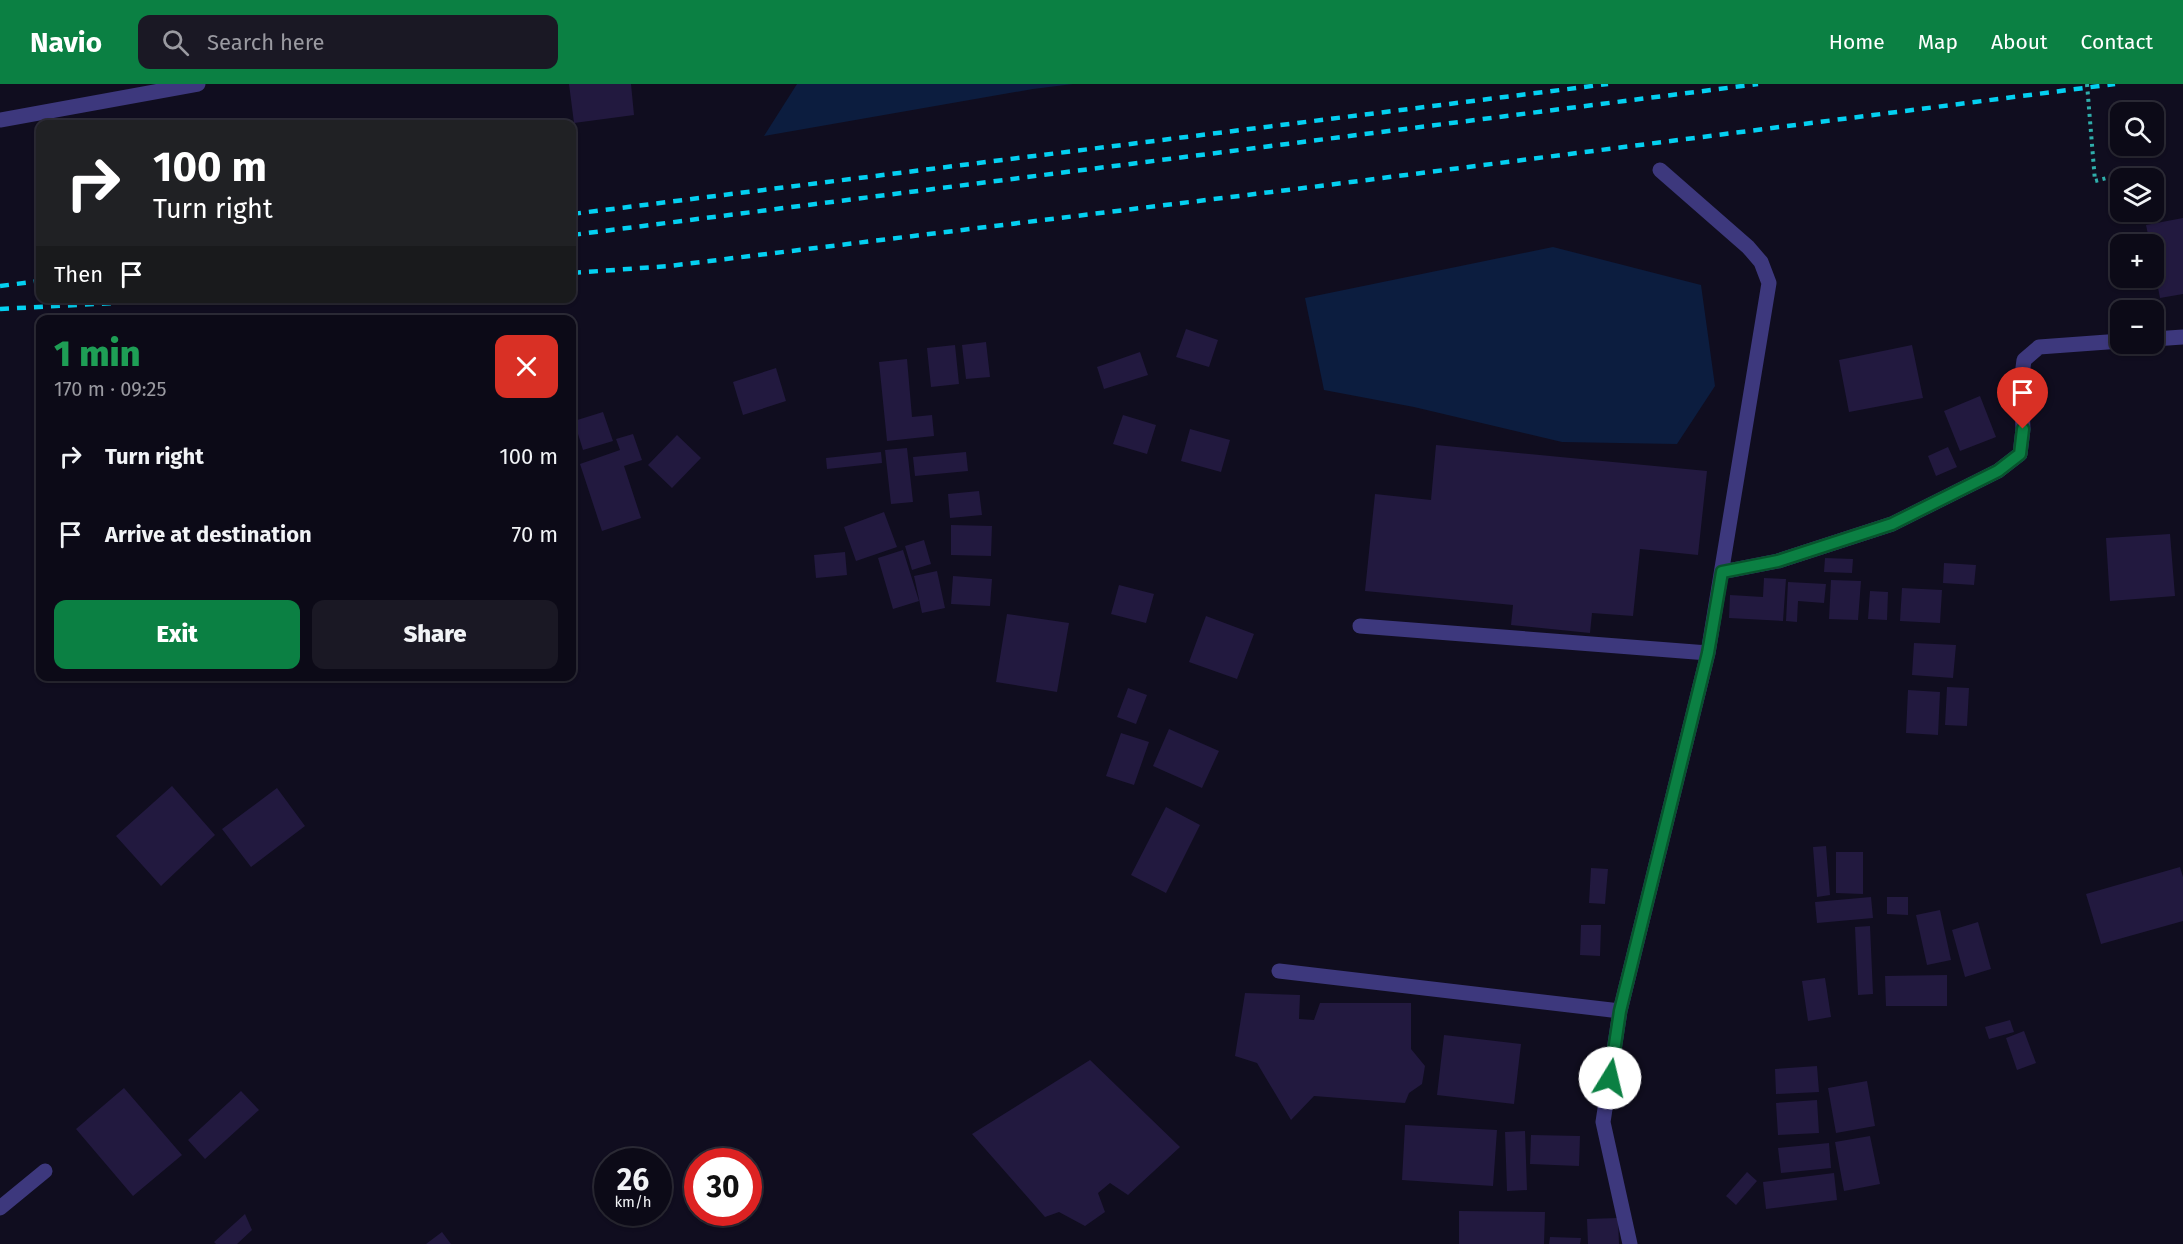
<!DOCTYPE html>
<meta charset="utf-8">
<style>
:root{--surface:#0c0a17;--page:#1a1824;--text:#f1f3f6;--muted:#9a9aa1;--line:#2c2b36;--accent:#0b8043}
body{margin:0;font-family:"Fira Sans",sans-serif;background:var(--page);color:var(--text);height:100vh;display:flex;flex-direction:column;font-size:22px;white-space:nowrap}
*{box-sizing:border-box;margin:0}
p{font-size:20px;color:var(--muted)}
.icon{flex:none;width:33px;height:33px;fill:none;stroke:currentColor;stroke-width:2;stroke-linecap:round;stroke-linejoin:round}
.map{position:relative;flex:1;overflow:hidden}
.drawer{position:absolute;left:36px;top:231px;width:540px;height:366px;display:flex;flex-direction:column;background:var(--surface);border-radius:12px;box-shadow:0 2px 4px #0004,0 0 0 2px var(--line)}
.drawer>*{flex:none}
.guide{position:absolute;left:36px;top:36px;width:540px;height:183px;border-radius:12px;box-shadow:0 2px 4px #0004,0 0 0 2px var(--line);background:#202124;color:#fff;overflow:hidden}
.tools{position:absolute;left:2110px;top:18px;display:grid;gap:12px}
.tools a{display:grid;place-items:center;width:54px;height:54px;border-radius:12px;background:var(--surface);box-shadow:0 2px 4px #0004,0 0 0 2px var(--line);font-size:30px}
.speed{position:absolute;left:594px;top:1064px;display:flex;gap:12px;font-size:30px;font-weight:700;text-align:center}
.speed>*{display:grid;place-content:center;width:78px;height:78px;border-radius:50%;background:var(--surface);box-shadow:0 2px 4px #0004,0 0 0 2px var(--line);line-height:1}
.speed small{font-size:15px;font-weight:400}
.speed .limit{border:9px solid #d22;background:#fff;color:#111}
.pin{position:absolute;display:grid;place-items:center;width:51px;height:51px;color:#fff;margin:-62px -26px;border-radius:50% 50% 50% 0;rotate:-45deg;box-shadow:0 0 6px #0007}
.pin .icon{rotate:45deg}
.me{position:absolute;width:66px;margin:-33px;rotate:9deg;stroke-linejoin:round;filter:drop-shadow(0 0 4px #0008)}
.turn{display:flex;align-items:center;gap:21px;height:126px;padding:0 18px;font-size:27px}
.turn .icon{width:78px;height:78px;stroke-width:2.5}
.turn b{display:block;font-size:42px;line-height:51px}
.then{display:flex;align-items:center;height:57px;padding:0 18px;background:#0003;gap:12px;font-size:22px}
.round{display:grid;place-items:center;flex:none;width:63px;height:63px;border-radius:12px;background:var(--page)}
.summary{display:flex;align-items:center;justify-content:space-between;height:102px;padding:0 18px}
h1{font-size:36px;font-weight:800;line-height:45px;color:#1e9e55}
.button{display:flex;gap:12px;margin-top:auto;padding:12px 18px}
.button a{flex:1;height:69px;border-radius:12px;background:var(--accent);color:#fff;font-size:24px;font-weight:800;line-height:69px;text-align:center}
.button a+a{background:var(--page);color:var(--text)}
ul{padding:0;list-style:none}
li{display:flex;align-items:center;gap:18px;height:78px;padding:0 18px}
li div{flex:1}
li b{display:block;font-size:22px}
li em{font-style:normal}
header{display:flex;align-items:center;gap:36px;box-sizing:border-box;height:84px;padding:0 30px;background:var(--accent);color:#fff}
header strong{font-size:28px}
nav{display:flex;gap:33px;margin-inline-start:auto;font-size:21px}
.search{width:420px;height:54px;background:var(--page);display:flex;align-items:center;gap:15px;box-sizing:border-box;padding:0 21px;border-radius:12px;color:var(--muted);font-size:22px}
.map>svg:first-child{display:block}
</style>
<header>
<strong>Navio</strong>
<div class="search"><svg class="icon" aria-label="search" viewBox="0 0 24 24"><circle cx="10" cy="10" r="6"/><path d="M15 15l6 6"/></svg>Search here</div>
<nav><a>Home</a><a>Map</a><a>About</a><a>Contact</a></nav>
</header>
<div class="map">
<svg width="2183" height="1160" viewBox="0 0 2183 1160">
<rect width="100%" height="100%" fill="#100d1f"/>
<path fill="#0c1d3f" d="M797 0H1073L1033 5 764 52Z
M1553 163 1701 201 1715 302 1677 360 1562 358 1414 323 1324 306 1305 214Z"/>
<path fill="#22193f" d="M569 0H631L634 31 574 39Z
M2183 134V210L2160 214 2154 183V160H2150L2146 141Z
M1186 245 1218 256 1209 283 1176 273Z
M986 258 990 293 966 295 962 261Z
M955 261 959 300 931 303 927 264Z
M1912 261 1923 314 1849 328 1839 276Z
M1140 268 1148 291 1104 305 1097 283Z
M907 275 912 333 932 331 934 352 887 357 879 278Z
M776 284 786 317 743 331 733 298Z
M1980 312 1996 353 1960 367 1944 327Z
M603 328 613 357 583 366 574 337Z
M1123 331 1156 341 1147 370 1113 360Z
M1190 345 1230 356 1221 388 1181 377Z
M633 350 642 376 624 382 641 434 602 447 580 380 620 366 616 355Z
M677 351 701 374 672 404 648 381Z
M1436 361 1707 387 1698 471 1640 465 1633 532 1592 529 1590 549 1511 541 1513 521 1365 507 1375 410 1431 416Z
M1948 363 1957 383 1936 392 1928 372Z
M907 364 913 418 891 420 885 366Z
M881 368 882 379 827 385 826 374Z
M966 368 968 387 915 392 913 373Z
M979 407 982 431 950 434 948 410Z
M884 428 897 463 856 477 844 443Z
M951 441 992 442 991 472 951 471Z
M2170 450 2175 512 2110 517 2106 454Z
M924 456 931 480 912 486 905 462Z
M903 466 919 517 893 525 878 474Z
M845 468 847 491 816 494 814 471Z
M1825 474 1853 475 1852 489 1824 488Z
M1944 479 1976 481 1974 501 1943 499Z
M937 487 945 524 922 529 914 492Z
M953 492 992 495 990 522 951 520Z
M1764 494 1786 495 1783 537 1729 534 1730 511 1763 513Z
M1831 496 1861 497 1858 536 1829 535Z
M1788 498 1826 500 1824 519 1798 517 1797 538 1786 537Z
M1119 501 1154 510 1146 539 1111 530Z
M1902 504 1942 506 1940 539 1900 537Z
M1870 507 1888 508 1887 536 1868 535Z
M1007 530 1069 539 1057 608 996 598Z
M1206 532 1254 550 1237 595 1189 578Z
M1914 559 1956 561 1953 594 1912 591Z
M1947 603 1969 604 1967 642 1945 641Z
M1128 604 1147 611 1136 640 1117 633Z
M1908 606 1940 608 1938 651 1906 649Z
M1169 645 1219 667 1202 704 1153 682Z
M1121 649 1149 658 1134 701 1106 692Z
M172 702 215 751 161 802 116 752Z
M277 704 305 742 251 783 222 745Z
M1166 723 1200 741 1166 809 1131 791Z
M1826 762 1830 811 1817 813 1813 763Z
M1836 768H1863V810L1836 809Z
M2180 783 2183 793V837L2101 860 2086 810Z
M1591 784 1608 785 1605 820 1589 819Z
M1871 813 1873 834 1817 839 1815 818Z
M1887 813H1908V831L1887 830Z
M1940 826 1951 876 1927 881 1916 831Z
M1978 838 1991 885 1965 893 1952 846Z
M1581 841H1601L1600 872 1580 871Z
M1870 842 1873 910 1858 911 1855 843Z
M1947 891V922H1886L1885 892Z
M1825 894 1831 933 1808 937 1802 897Z
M1245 909 1300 911 1299 935 1314 936 1320 919H1411V965L1425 982 1422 1000 1409 1009 1405 1019 1314 1012 1291 1036 1257 979 1235 972Z
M2010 936 2014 948 1989 955 1985 943Z
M2024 947 2036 979 2017 986 2006 954Z
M1444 951 1521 960 1514 1020 1437 1011Z
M1090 976 1180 1063 1128 1111 1110 1099 1098 1109 1105 1128 1085 1142 1059 1128 1045 1133 972 1050Z
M1817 982 1819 1008 1776 1010 1775 985Z
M1867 997 1875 1042 1836 1049 1828 1004Z
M124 1004 182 1071 133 1112 76 1045Z
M241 1007 259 1026 205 1075 188 1056Z
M1817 1016 1819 1049 1778 1051 1776 1019Z
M1405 1041 1497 1046 1493 1102 1402 1096Z
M1525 1047 1527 1106 1507 1107 1505 1048Z
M1531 1051 1580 1052 1579 1082 1530 1080Z
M1870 1052 1880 1100 1844 1107 1835 1058Z
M1829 1059 1831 1084 1781 1089 1778 1064Z
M1747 1088 1757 1097 1736 1121 1726 1112Z
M1834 1089 1837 1116 1766 1125 1763 1098Z
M1459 1127 1545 1128 1544 1160H1459Z
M245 1130 252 1146 237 1160H216L214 1158Z
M1618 1134 1619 1160H1588L1587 1135Z
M442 1148 451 1160H426Z
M1550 1153 1581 1154 1580 1160H1549Z"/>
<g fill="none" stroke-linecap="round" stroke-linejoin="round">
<path stroke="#3d387d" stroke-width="15" d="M0 36 198 0
M2154 255 2183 253
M1722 488 1778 477 1892 440 1998 387 2020 370 2023 345 2021 299 2024 276 2039 263 2121 257
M1360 542 1708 569
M1279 887 1620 927
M0 1124 45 1087
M1630 1160 1603 1038 1620 927 1708 569 1769 199 1761 178 1748 163 1660 86"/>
<path stroke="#04d0f1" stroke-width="4.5" stroke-dasharray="9 8" stroke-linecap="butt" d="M572 130 1608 0
M572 151 1758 0
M572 189 669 182 1320 102 2115 0
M0 202 40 197
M0 225 211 214"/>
<path stroke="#2faeab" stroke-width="4" stroke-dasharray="3 4.5" stroke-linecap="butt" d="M2087 0 2095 97 2147 84"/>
</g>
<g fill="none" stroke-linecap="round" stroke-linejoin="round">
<g stroke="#07532c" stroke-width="15">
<path id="route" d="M1610 994 1620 927 1708 569 1722 488 1778 477 1892 440 1998 387 2020 370 2023 345"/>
</g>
<use href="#route" stroke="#0b8043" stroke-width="10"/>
</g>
</svg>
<div class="tools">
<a><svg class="icon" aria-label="search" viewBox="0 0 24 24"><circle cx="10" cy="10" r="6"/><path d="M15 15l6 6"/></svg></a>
<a><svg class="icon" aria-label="layers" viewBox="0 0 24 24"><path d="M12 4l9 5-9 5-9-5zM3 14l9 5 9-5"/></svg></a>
<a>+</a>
<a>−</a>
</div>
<div class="speed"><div>26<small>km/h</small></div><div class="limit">30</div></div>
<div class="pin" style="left:2023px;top:345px;background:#d93025"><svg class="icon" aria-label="arrive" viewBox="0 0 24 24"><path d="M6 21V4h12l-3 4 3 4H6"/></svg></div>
<svg class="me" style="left:1610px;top:994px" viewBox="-20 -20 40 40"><circle r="19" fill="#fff"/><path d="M0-13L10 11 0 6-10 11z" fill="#0b8043"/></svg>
<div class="guide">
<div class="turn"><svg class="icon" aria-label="right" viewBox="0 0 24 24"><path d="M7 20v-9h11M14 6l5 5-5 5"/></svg><div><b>100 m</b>Turn right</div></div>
<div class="then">Then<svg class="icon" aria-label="arrive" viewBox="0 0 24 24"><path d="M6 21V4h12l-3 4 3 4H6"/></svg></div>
</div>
<section class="drawer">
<div class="summary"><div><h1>1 min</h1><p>170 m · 09:25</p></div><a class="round" style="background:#d93025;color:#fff"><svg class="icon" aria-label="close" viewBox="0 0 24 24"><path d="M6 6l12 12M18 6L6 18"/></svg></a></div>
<ul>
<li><svg class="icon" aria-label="right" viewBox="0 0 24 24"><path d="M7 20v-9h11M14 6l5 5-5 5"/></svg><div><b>Turn right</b></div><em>100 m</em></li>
<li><svg class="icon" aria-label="arrive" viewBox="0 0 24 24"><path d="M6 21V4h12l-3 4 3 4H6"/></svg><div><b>Arrive at destination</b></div><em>70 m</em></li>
</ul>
<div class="button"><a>Exit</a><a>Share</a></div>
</section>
</div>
